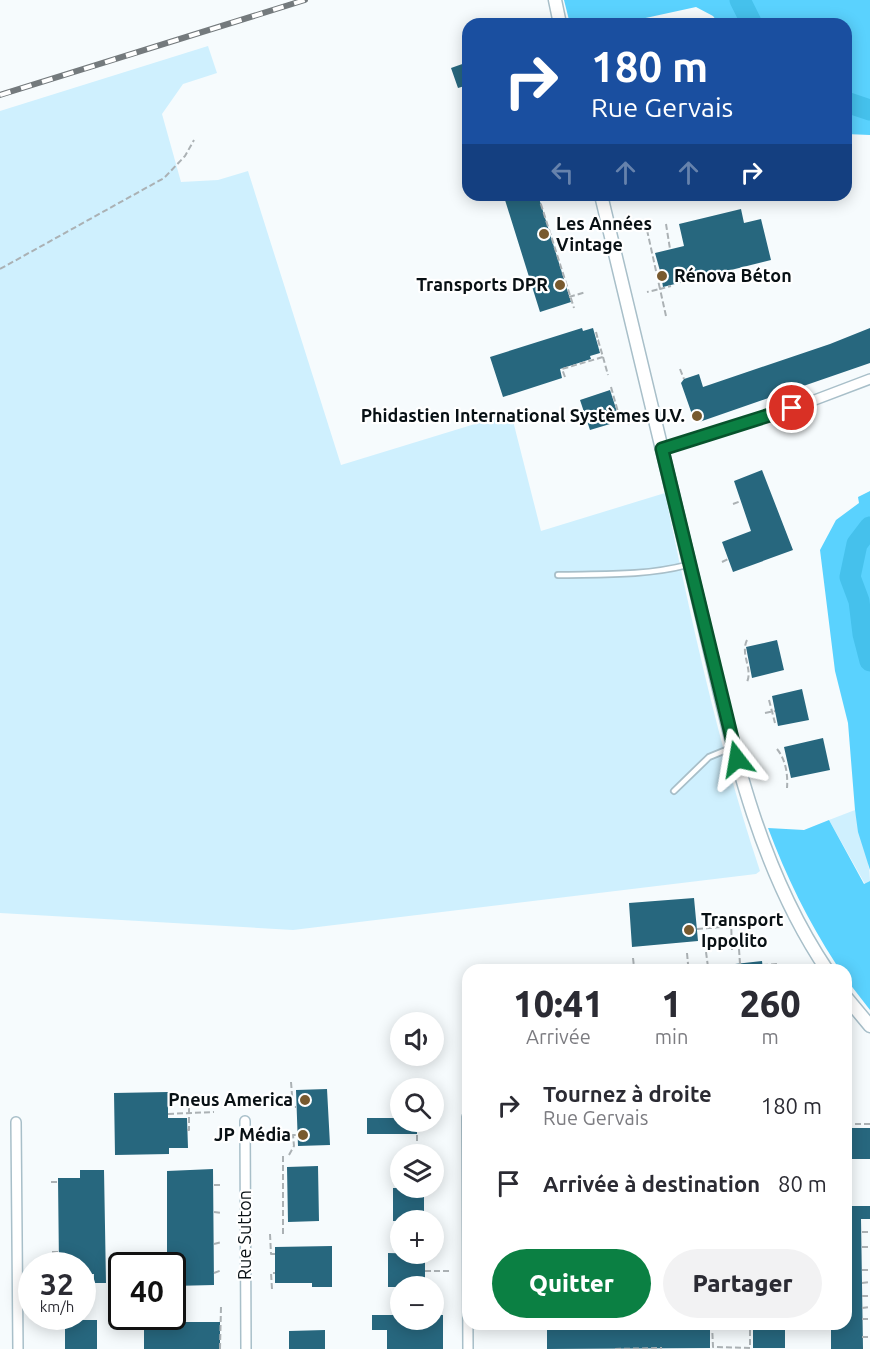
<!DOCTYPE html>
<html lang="fr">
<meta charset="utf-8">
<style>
:root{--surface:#fff;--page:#f2f2f3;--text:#2b2b33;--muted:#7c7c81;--accent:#0b8043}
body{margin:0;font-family:Ubuntu,sans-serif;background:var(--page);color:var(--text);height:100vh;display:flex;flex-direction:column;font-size:22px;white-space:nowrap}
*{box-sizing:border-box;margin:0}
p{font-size:20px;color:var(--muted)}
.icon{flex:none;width:33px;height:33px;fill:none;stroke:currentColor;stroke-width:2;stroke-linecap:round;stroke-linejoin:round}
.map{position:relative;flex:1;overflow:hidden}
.drawer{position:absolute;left:462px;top:964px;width:390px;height:366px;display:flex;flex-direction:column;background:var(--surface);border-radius:18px;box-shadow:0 3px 15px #0003}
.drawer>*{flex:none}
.hud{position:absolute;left:462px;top:18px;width:390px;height:183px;border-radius:18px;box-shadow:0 3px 15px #0003;background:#1a4fa0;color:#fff;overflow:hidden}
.buttons{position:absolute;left:390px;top:1012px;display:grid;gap:12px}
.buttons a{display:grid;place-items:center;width:54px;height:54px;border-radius:50%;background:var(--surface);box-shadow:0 3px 15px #0003;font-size:30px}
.speed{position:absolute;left:18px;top:1252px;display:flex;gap:12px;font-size:30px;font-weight:700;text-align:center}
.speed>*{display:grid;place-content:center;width:78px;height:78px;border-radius:50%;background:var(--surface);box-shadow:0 3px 15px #0003;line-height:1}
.speed small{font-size:15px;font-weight:400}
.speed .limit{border:3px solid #111;border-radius:9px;background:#fff;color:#111}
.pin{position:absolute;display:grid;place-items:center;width:51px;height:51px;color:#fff;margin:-26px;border:3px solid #fff;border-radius:50%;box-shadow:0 2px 6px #0007}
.me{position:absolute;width:66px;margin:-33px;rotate:346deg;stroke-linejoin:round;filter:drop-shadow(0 0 4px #0008)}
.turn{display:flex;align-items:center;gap:21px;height:126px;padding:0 30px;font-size:27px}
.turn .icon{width:78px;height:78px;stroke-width:2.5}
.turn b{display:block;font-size:42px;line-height:51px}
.lanes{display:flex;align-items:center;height:57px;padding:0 30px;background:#0003;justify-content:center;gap:30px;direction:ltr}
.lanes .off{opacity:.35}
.eta{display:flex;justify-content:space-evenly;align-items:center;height:102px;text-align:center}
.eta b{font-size:36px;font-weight:800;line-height:42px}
.cta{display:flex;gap:12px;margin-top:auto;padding:12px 30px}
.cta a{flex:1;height:69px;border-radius:36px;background:var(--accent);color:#fff;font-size:24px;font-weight:800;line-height:69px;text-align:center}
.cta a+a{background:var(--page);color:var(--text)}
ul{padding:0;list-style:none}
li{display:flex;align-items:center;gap:18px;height:78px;padding:0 30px}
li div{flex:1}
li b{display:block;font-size:22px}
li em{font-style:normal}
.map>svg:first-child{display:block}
</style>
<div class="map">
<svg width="870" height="1349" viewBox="0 0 870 1349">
<rect width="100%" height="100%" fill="#f6fbfd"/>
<path fill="#cff0fe" d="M208 46 217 73 183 84 162 114 181 182 218 180 248 171 341 465 511 413 541 531 665 493C691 620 719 748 760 871L756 874 293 930 0 913V111Z
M855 810C859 833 870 857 870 881L865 884 829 820Z"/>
<path fill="#5ad2fe" d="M564 0H870V135L846 134V24H719L713 16 696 7 618 24H570Z
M870 491V870L858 832 855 810 848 723 835 671 820 550 836 520 859 503 858 497Z
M829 820 864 884 870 881V1010L846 979V970H840L836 964C808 921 786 876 768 828L804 830Z"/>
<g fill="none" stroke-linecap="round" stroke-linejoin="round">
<path stroke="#45c1ec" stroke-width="21" d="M740 0 752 24
M846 102 870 110
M870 527 857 544 850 577 859 601 863 634 870 661"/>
</g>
<path fill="#27677e" d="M468 62V85L458 88 451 68Z
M520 195H538L571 302 540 312 505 200Z
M741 209 744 223 761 219 771 260 663 287 662 281 657 280 660 271 655 253 684 246 679 224Z
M582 328 583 331 593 328 600 353 590 356 591 359 560 369 562 378 503 397 490 357Z
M870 328V363L705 420 699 422 694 420 681 383 684 379 699 374 703 387 830 344Z
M610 390 620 421 590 430 580 400Z
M762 470 793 550 733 572 722 542 751 531 734 481Z
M777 640 784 670 752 678 746 647Z
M802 689 809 720 778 726 772 696Z
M823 738 830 770 791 778 784 747Z
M694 898 698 941 632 947 629 903Z
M762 961 763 970H735V964Z
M327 1089 330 1145 298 1146 296 1090Z
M168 1092V1118H187L188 1148H169V1154L115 1155 114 1093Z
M367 1118H400V1122H417V1134H367Z
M846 1128H870V1159H846Z
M318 1166 319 1221 288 1222 287 1167Z
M213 1169 214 1285 172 1286V1266H167V1171Z
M80 1170H104L106 1283H94V1274H82V1266H59L58 1178H80Z
M393 1188H424V1221H393Z
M846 1206H870V1219H861L863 1349H831V1324H846Z
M332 1246V1287H312V1283H275V1247Z
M388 1253 425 1254V1287H388Z
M372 1315H400V1320H434V1315H443V1349H387V1330H372Z
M164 1317H180V1322H220V1349H144V1324H164Z
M65 1320H97V1349H65Z
M547 1324H654V1328H678V1324H710V1348L547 1349Z
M753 1324H785V1348H753Z
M325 1330V1349H289V1331Z"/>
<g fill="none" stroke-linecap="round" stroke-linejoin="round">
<g stroke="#a8bfc9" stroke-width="8">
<path id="lane" d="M558 575C601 574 645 576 687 565
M674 791 709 757 731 748"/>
</g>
<g stroke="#a8bfc9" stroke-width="12">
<path id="street" d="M662 449 812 401 870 379
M467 1117 468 1349
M245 1121 246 1349
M16 1122 18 1349"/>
</g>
<g stroke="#a8bfc9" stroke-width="15">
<path id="secondary" d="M555 0 560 24
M601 195C633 326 664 457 695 587 727 719 750 856 827 970
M846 997 870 1026"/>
</g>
<path stroke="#abb1b4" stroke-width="2" stroke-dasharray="6 3" stroke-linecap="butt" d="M538 195 574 308
M666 224 670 249
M647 230 660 289 647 292
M0 269 164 178 185 156 194 140
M569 297 586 292
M666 316 660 289 671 286
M596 332 598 340
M603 357 608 375
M680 369 684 379
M565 377 562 369 603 357 598 340H596
M611 387 618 412 629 424
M733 504 741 501
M722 562 728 559
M747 640C740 654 753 669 747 682
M769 700 775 723
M765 713 775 711
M777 749C786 760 788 775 787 788
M731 920 732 950
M697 929 731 926
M739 949 740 964
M706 952 708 967
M687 953 688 964
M633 958 634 967
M762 965 778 964
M291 1082 293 1107H296
M168 1114 214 1112
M846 1124H870
M417 1126V1142
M187 1130H189V1099
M289 1155 294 1146 293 1135H297
M51 1182H58
M214 1185H221
M214 1212 221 1213
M424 1214 427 1221
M862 1232H870
M270 1234 271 1254H275
M283 1234V1156
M214 1244 222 1242
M862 1247H870
M52 1252H59
M862 1270H870
M425 1271H449
M214 1273 222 1270
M862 1283 870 1282
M272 1289 271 1273H275
M862 1296H870
M862 1308 870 1307
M862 1319H870
M712 1324 713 1347 750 1348V1324
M862 1337H870
M220 1349 221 1307
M615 1349 662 1348"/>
<use href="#lane" stroke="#fff" stroke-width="4.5"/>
<use href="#street" stroke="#fff" stroke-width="9"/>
<use href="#secondary" stroke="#fff" stroke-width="12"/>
<g stroke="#747a7d" stroke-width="6">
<path id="rail" d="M0 95 305 0"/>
</g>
<use href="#rail" stroke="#fff" stroke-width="4" stroke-dasharray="11" stroke-linecap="butt"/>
</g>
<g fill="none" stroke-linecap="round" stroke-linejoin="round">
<g stroke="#07532c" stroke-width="15">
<path id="route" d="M737 759 662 449 792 408"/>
</g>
<use href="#route" stroke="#0b8043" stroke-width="10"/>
</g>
<g fill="#785a2f" stroke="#fff" stroke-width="2">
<circle cx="544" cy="234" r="6"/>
<circle cx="662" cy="276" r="6"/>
<circle cx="560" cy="285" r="6"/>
<circle cx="697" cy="416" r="6"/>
<circle cx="689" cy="930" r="6"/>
<circle cx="305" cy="1100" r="6"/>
<circle cx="303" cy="1135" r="6"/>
</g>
<g text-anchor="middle" stroke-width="4.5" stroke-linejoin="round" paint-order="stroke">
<g font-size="18" font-weight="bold" fill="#081014" stroke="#fff" text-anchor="end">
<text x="556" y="230" text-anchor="start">Les Années<tspan x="556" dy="21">Vintage</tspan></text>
<text x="674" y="282" text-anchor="start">Rénova Béton</text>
<text x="548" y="291">Transports DPR</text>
<text x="685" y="422">Phidastien International Systèmes U.V.</text>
<text x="701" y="926" text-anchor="start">Transport<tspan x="701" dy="21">Ippolito</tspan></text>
<text x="293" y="1106">Pneus America</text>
<text x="291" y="1141">JP Média</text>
</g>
<g font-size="18" fill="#081014" stroke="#fff">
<text transform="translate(245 1235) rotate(-90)" y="6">Rue Sutton</text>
</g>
</g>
</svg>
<div class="buttons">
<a><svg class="icon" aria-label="sound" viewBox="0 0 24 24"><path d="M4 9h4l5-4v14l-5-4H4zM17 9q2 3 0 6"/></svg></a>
<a><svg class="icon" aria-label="search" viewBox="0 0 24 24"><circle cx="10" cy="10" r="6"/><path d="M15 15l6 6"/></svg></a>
<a><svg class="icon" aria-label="layers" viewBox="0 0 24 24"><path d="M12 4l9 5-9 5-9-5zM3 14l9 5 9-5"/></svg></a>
<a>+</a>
<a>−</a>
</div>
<div class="speed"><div>32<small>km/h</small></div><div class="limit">40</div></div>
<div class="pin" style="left:792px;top:408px;background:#d93025"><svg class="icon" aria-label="arrive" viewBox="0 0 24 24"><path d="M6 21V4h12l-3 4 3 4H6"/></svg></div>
<svg class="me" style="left:737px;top:759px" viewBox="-20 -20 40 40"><path d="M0-17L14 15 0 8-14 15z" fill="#0b8043" stroke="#fff" stroke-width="4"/></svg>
<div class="hud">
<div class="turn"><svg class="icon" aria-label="right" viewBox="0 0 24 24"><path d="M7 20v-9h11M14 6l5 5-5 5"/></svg><div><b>180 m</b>Rue Gervais</div></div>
<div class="lanes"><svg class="icon off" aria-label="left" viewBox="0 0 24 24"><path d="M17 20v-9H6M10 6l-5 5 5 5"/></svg><svg class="icon off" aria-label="ahead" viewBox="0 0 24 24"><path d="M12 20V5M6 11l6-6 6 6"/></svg><svg class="icon off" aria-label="ahead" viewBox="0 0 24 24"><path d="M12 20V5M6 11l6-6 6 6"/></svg><svg class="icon" aria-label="right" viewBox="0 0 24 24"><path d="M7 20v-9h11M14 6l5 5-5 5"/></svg></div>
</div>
<section class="drawer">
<div class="eta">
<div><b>10:41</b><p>Arrivée</p></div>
<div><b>1</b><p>min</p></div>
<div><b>260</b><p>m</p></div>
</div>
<ul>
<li><svg class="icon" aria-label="right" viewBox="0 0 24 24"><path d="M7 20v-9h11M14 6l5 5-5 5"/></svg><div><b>Tournez à droite</b><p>Rue Gervais</p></div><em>180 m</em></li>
<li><svg class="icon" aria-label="arrive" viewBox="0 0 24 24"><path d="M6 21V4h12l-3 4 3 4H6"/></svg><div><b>Arrivée à destination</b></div><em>80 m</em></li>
</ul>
<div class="cta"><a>Quitter</a><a>Partager</a></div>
</section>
</div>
